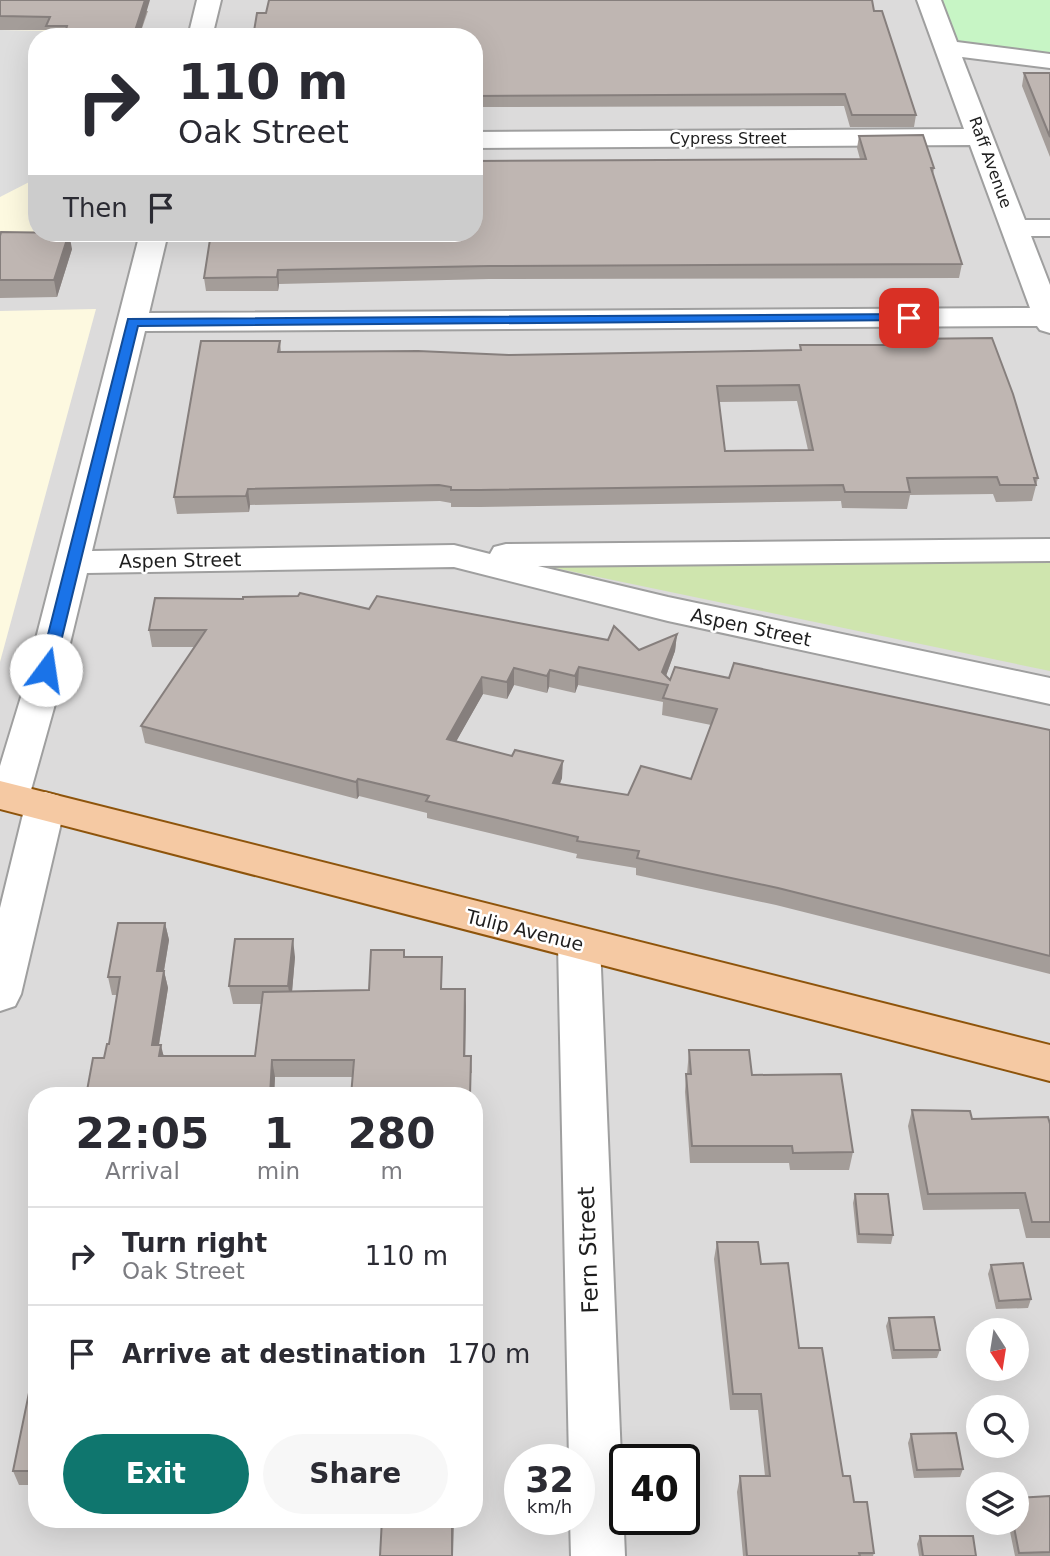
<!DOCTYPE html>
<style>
:root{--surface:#fff;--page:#f7f7f7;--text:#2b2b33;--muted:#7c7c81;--line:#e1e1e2;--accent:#0f766e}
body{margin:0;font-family:"DejaVu Sans",sans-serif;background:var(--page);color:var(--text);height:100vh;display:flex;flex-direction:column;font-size:26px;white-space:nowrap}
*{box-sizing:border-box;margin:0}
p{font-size:23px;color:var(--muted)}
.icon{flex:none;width:38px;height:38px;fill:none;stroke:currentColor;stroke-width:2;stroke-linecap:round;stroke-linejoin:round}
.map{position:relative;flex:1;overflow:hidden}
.sheet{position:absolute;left:28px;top:1087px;width:455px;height:441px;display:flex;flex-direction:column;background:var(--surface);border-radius:28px;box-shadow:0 7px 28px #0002}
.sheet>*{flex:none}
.hud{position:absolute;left:28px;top:28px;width:455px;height:214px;border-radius:28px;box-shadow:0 7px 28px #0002;background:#fff;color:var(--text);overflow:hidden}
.needle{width:46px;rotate:168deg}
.fabs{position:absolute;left:966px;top:1318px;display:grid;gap:14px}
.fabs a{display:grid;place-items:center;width:63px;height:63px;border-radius:50%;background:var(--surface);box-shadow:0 7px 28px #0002;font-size:35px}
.speed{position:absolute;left:504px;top:1444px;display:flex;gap:14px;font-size:35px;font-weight:700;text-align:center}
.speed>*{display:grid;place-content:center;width:91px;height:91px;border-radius:50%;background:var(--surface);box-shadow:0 7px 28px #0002;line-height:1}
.speed small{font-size:18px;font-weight:400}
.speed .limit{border:4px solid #111;border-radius:10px;background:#fff;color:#111}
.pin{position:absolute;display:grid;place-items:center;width:60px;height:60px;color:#fff;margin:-30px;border-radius:14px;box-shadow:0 4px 10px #0006}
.me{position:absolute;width:77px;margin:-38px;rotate:14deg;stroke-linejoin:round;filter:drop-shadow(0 0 5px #0008)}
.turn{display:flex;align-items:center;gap:24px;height:147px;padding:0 35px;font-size:32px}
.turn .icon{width:91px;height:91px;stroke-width:2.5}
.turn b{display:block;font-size:49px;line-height:60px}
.then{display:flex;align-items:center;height:66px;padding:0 35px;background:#0003;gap:14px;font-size:26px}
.eta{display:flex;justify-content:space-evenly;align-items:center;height:119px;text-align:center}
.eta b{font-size:42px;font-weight:800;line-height:49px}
.button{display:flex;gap:14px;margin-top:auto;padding:14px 35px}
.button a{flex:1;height:80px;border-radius:42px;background:var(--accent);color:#fff;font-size:28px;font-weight:800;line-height:80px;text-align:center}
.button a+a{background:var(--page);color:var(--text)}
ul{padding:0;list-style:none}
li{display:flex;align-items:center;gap:21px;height:98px;padding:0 35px;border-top:2px solid var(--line)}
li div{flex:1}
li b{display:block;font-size:26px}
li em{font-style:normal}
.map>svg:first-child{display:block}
</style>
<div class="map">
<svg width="1050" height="1556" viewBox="0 0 1050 1556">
<rect width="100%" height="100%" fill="#eeeae5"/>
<path fill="#dcdbdb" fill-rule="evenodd" d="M0 0H1050V1556H0ZM37 37H474V233H37ZM37 1096H474V1519H37ZM978 1330H1017V1368H978ZM978 1407H1017V1446H978ZM520 1460H579V1519H520ZM625 1460H684V1519H625ZM978 1484H1017V1522H978Z"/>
<path fill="#fdf9e0" d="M0 0H64L51 37H37V233H116L114 241 0 242Z
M96 309 0 662V311Z"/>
<path fill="#cfe5ae" d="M1050 563V671L536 564Z"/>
<path fill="#c7f5c5" d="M932 0H1050V62L949 48Z"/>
<path fill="#dedede" d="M0 30 48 31 45 37H37V160L32 167 37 171V178L0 197Z"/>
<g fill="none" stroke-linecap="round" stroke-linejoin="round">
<g stroke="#9f9f9f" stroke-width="4">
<path id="minor" d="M197 0H221L212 37H188Z
M917 0H941L957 42 1050 54V68L962 57 1025 220H1050V236H1031L1050 285V333L1040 330 1037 326 145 331 92 551 454 545 490 554 494 547 506 544 1050 539V561L538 566 668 597 1050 678V704L668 621 454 567 87 573 57 697 29 797 24 807 10 811 0 808V766L21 697 140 233H168L149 313 1030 308 970 145 474 148V132L964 129Z
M45 792 59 796 65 806 21 994 15 1006 0 1011V908L25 806 31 796Z
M579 928 594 932 600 944 625 1556H571L570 1519H579V1460H569L558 944 564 932Z"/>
</g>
<g stroke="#8e540b" stroke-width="4">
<path id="major" d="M0 781 1050 1045V1081L0 809Z"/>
</g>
<use href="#minor" fill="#fff" fill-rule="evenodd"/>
<use href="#major" fill="#f5c9a3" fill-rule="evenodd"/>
</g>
<path fill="#a49d99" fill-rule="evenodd" d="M0 0 148 11 139 37H48L47 30H0Z
M874 11 916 115 914 127H850L844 106 474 107V37Z
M1024 73H1050V157L1022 86Z
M859 136 934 168 933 175 962 264 959 278 489 279 279 284 278 291H206L204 278 860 159 857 148Z
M0 236 72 249 57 297 0 298Z
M905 339 1038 478 1032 501 996 502 993 494 910 495 907 509 842 508 841 501 480 507H451V503L440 501 250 505 249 512 177 514 174 497 280 341 281 352 509 355 800 350V345H904ZM797 401 808 450 725 451 719 402Z
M369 609 639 650 677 634 675 651 666 676 670 680 729 678 1050 730V974L776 905 636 875V868L576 858 577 854 427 818V813L359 796 357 799 145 743 141 726 195 647H152L149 630ZM514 685 547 693 549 687 575 693 578 685 663 702 662 715 711 725 691 779 628 795 560 784 562 778 456 741 483 694 507 699Z
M165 923 169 940 164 971 168 988 159 1045 164 1056H255L262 1004H233L229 986 295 957 292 991 369 990 404 950 405 957 442 974V989H465V1056H471L472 1073 352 1077H275L274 1096H86L104 1058 109 1044 117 995H112L108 977Z
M689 1050 752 1075 853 1152 849 1170H790L789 1163H690L685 1092 686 1074H687Z
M912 1110 972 1119 1050 1124V1238H1026L1019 1209 923 1210 908 1126Z
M855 1194 893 1235 891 1244 857 1243 853 1203Z
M717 1242 761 1264 799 1348 843 1476 874 1553 873 1556H743L737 1492 740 1476H765L758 1410H730L714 1259Z
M991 1265 1031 1299 1028 1308 996 1309 988 1274Z
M889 1318 940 1350 937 1358 892 1359 886 1326Z
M37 1370V1485H19L13 1471Z
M911 1434 963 1469 960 1477 914 1478 908 1443Z
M1050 1496V1556H1015L1008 1522H1017Z
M920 1536 976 1556H919L917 1544Z"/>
<path fill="#867f7d" d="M145 0H150L139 37H133Z
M69 233 72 249 57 297 54 280Z
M278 270 279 284 278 291 277 277Z
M248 489 250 505 249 512 246 496Z
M677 634 675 651 663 684 662 672Z
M579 667 578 685 575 693V676Z
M514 668V685L507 699V682Z
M550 670 549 687 547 693V676Z
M482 677 483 694 448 756 447 739Z
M563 761 562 778 553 800V783Z
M358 779 359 796 357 799 356 782Z
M165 923 169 940 161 988 157 971Z
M293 939 295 957 291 1004 288 986Z
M164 971 168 988 156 1062 152 1045Z
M465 989 466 1006 465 1073 464 1056Z
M161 1045 165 1062 159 1056Z
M471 1056V1096H470Z
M272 1060 275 1077 274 1096H270Z
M452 1519H454L453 1556H452Z"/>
<path fill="#bfb6b2" stroke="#867f7d" stroke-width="2" fill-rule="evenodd" d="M0 0H145L133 37H64L67 26H46L50 17 0 16Z
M269 0H872L874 11H882L916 115H852L845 94 474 96V37H253L257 13H266Z
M1024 73H1050V137Z
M923 135 934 168H931L962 264 489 266 278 270 277 277 204 278 211 233H474V161L866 159 859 136Z
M1 232 69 233 54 280H0V236Z
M992 338 1013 394 1038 478H1034L1036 485H1000L997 477 907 478 910 492H845L843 485 480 490H451V487L439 485 248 489 246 496 174 497 201 341H280L278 352 418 351 509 355 801 350 800 345H907L905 339ZM799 385 813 450 725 451 717 386Z
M300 593 369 609 377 596 608 640 614 626 639 650 677 634 662 672 670 680 675 667 729 678 734 663 1050 730V956L778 888 637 858 639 851 577 841 578 837 426 801 429 796 358 779 356 782 141 726 206 630H149L155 598 243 599V597L298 596ZM579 667 668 685 663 698 717 709 691 779 641 766 628 795 553 783 563 761 515 750 512 756 447 739 482 677 507 682 514 668 547 676 550 670 575 676Z
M118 923H165L157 971H164L152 1045H161L159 1056H255L263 992 369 990 371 950H404V957H442L441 989H465L464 1056H471L470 1096H351L354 1060H272L270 1096H86L93 1058H104L107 1044H109L120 977H108Z
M235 939H293L288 986H229Z
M689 1050H749L752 1075 841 1074 853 1152 793 1153 792 1146H692L686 1074H691Z
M912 1110 970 1111 972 1119 1048 1117 1050 1124V1222H1032L1025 1193 928 1194Z
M855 1194H888L893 1235 859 1234Z
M717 1242H758L761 1264 788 1263 799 1348H822L843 1476H850L854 1502H867L874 1553H859L860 1556H747L740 1476H770L761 1394H733Z
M1023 1263 1031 1299 999 1301 991 1265Z
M934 1317 940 1350H894L889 1318Z
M37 1370V1471H13L31 1383H34Z
M956 1433 963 1469 917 1470 911 1434Z
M1050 1496V1552L1019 1553 1013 1522H1017V1498Z
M382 1519H452V1556H380Z
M920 1536H973L976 1556H923Z"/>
<path fill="#1a73e8" stroke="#114b97" stroke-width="2" d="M909 314 915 318 913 320 138 326 54 670 46 675 39 670 128 319Z"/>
<g text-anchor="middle" stroke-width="5" stroke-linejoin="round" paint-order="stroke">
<g font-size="16" fill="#1e1e1e" stroke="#fff">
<text x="728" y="144">Cypress Street</text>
<text transform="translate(991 162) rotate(70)" y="6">Raff Avenue</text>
</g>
<g font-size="19" fill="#1e1e1e" stroke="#fff">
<text transform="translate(180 560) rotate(-1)" y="7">Aspen Street</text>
<text transform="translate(751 627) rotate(12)" y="7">Aspen Street</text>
<text transform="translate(525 930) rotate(14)" y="7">Tulip Avenue</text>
</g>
<g font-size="23" fill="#1e1e1e" stroke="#fff">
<text transform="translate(588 1250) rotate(-92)" y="8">Fern Street</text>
</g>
</g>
</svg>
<div class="fabs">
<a><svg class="needle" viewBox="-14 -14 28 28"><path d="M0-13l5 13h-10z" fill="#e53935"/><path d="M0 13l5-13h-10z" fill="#7c7c81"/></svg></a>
<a><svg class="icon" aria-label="search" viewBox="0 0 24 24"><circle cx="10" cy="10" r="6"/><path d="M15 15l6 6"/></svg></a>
<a><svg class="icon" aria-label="layers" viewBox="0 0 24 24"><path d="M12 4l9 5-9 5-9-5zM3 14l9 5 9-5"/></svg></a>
</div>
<div class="speed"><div>32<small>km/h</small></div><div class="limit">40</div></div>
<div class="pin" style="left:909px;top:318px;background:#d93025"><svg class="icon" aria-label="arrive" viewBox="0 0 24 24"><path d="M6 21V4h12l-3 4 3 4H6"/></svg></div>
<svg class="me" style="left:46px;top:670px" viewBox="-20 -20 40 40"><circle r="19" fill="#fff"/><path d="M0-13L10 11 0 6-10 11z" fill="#1a73e8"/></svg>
<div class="hud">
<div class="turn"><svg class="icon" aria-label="right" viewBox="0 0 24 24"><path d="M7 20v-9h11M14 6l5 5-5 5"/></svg><div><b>110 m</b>Oak Street</div></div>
<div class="then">Then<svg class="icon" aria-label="arrive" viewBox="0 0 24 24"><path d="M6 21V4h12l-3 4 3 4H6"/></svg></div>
</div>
<section class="sheet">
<div class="eta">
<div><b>22:05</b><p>Arrival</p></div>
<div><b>1</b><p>min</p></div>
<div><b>280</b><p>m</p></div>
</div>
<ul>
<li><svg class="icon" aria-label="right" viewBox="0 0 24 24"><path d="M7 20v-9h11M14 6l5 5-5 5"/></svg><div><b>Turn right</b><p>Oak Street</p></div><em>110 m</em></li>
<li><svg class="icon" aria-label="arrive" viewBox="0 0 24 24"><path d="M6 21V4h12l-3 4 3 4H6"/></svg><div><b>Arrive at destination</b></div><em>170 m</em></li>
</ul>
<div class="button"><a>Exit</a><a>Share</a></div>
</section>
</div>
